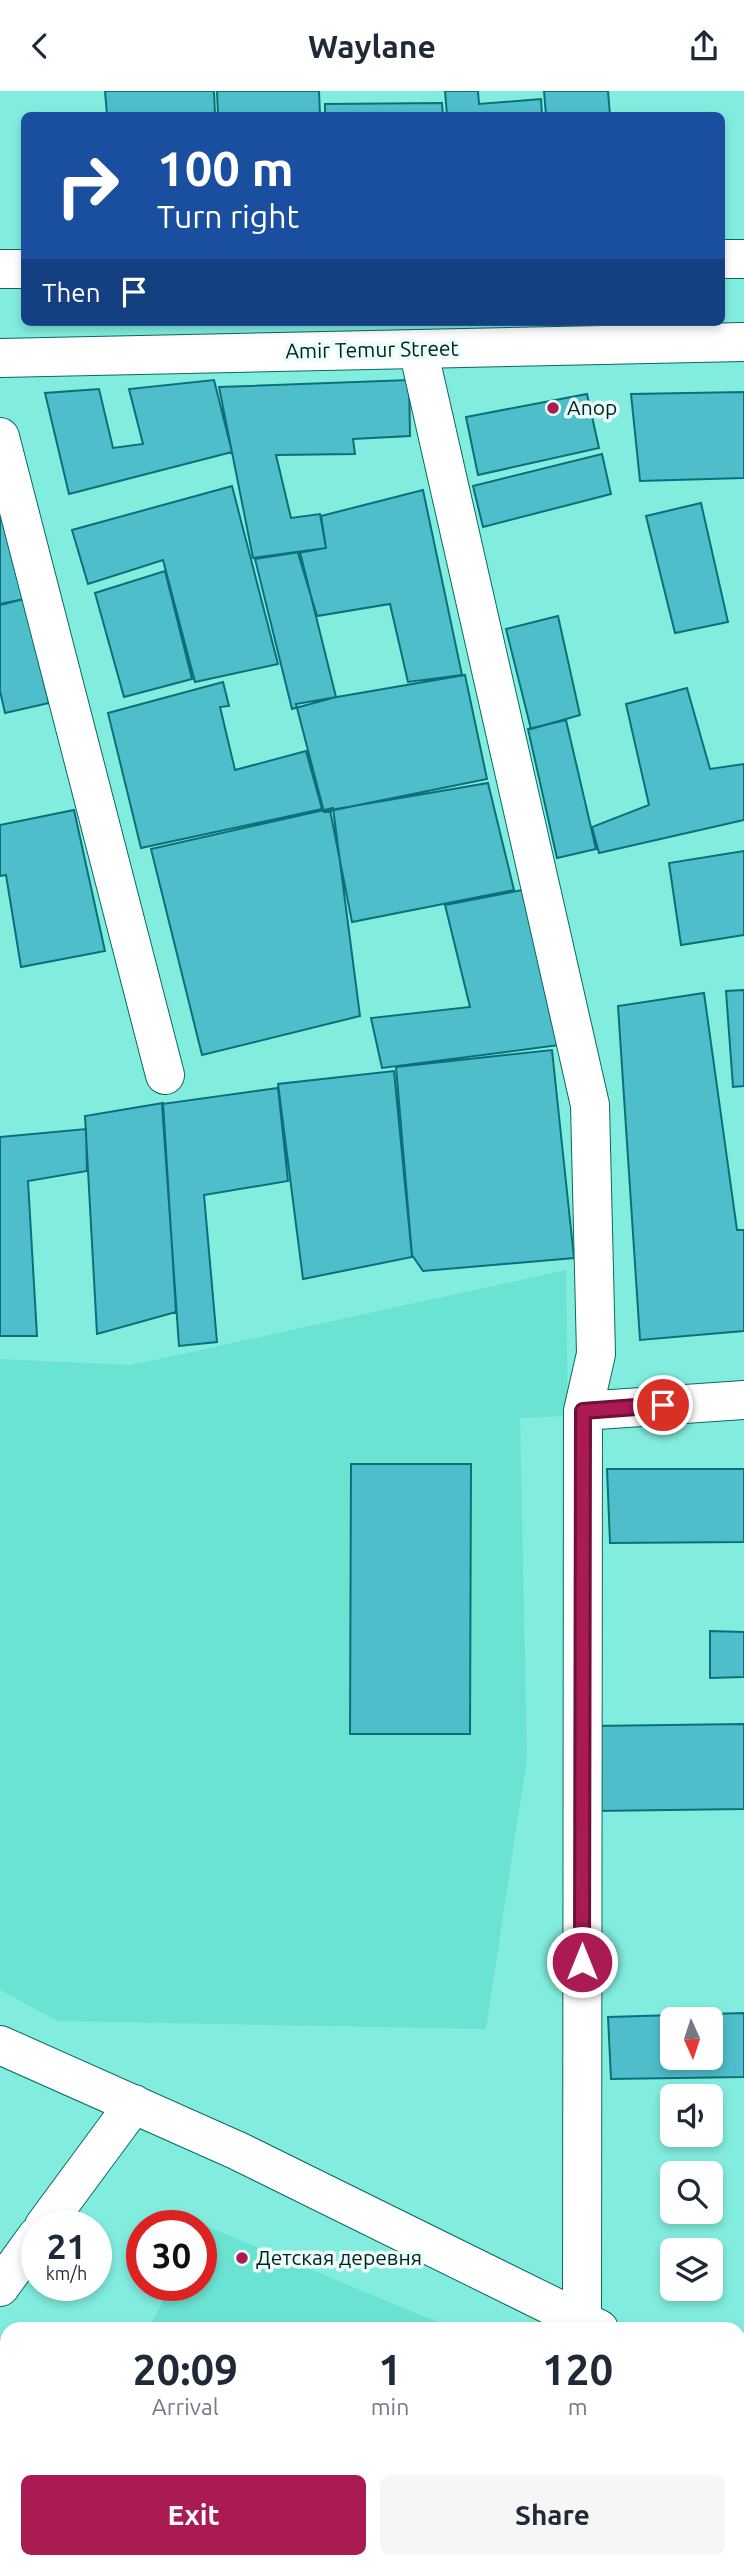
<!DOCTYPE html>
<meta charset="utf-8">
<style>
:root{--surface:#fff;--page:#f6f6f7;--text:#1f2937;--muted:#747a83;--accent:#aa1a53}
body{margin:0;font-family:Ubuntu,sans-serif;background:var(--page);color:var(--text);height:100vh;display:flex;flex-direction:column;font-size:26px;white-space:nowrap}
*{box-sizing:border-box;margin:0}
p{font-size:23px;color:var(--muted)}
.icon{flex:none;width:38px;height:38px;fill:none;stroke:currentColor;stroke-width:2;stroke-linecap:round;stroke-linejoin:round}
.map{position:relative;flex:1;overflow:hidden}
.side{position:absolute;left:0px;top:2231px;width:746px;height:247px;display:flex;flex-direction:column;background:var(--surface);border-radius:21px 21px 0 0;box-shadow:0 4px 10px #0003}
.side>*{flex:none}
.top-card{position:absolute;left:21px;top:21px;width:704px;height:214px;border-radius:10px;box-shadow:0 4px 10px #0003;background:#1a4fa0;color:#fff;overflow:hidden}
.needle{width:46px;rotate:177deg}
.buttons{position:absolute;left:660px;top:1916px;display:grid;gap:14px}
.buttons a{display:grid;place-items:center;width:63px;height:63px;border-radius:10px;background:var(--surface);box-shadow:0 4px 10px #0003;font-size:35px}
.speed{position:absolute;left:21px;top:2119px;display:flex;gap:14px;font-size:35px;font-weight:700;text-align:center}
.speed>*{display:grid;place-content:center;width:91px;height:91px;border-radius:50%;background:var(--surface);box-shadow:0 4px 10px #0003;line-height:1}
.speed small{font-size:18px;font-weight:400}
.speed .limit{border:10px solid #d22;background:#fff;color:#111}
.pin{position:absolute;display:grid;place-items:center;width:60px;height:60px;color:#fff;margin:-30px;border:4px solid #fff;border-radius:50%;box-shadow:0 2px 7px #0007}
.me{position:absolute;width:77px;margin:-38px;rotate:0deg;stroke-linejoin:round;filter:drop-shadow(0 0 5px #0008)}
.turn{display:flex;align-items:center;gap:24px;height:147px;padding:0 21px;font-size:32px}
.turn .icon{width:91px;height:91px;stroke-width:2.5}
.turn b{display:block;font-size:49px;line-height:60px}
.then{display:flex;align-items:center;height:66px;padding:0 21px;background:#0003;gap:14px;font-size:26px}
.eta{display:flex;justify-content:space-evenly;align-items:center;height:119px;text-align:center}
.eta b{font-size:42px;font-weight:600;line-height:49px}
.action{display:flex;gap:14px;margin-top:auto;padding:14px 21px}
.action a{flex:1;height:80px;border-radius:10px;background:var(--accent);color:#fff;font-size:28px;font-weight:600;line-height:80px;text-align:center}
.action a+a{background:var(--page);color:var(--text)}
header{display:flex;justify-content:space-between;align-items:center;height:91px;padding:0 21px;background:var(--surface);font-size:32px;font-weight:600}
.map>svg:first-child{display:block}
</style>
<header><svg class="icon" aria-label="back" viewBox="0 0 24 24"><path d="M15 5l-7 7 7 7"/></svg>Waylane<svg class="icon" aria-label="share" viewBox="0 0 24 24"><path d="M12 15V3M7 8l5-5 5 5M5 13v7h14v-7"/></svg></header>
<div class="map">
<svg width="744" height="2477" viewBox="0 0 744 2477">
<rect width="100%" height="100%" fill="#82eddf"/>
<path fill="#6be3d3" d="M566 1179 568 1325 520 1327 527 1667 486 1938 58 1930 0 1899V1268L132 1274Z
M204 2134 454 2238H148L171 2195 201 2194V2139Z
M739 2348 744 2349V2477H19L22 2471H738Z"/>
<path fill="#4dbeca" stroke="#0d6f78" stroke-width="2" fill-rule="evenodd" d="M105 0H214L215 24H107Z
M217 0H319L320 24H218Z
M445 0H478L479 13 541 8 542 24H447Z
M544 0H608L610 24H546Z
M442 12 443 24H325V13Z
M214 289 232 361 69 403 45 302 99 298 113 357 143 353 129 298Z
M409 289 410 345 353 348 355 363 276 364 291 427 320 423 326 457 253 467 219 296Z
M744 301V387L640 390 631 303Z
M587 303 599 357 478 384 466 326Z
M602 363 611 403 483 436 473 395Z
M232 395 278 573 195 591 163 469 88 493 72 439Z
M423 399 462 584 408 591 390 513 317 525 298 462 326 457 321 425Z
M701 412 728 531 675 542 646 425Z
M0 427H3L24 508 0 513Z
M300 461 336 606 292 618 255 468Z
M165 480 192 588 124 606 95 502Z
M24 508 49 612 5 622 0 600V514Z
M558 525 580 624 531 638 506 538Z
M465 584 487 688 324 721 296 613Z
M223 591 229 615 220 616 235 679 306 660 322 718 141 757 108 622Z
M687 597 710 678 744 673V729L599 762 592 736 649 714 626 613Z
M566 629 596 758 557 767 528 638Z
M488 692 514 799 352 831 330 719Z
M333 717 360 925 202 964 151 758Z
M74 719 105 860 21 876 6 784 0 785V734Z
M744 760V844L681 854 669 772Z
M528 798 567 953 382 977 371 927 470 916 445 814Z
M744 899V995L733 996 726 900Z
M704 902 737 1139H744V1240L640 1249 618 915Z
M552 959 574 1167 423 1180 412 1164 396 976Z
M394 980 412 1166 303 1188 278 993Z
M278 997 288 1090 204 1104 217 1251 179 1255 162 1013Z
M163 1012 176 1221 97 1243 85 1025Z
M86 1038 87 1080 28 1090 37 1245H0V1046Z
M351 1373H471L470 1643H350Z
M607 1378H744V1451L610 1452Z
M710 1540 744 1541V1586L710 1587Z
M744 1633V1718L595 1720 592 1635Z
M744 1922V1986L611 1988 608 1926ZM672 1928H710V1967H672Z
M0 2366 7 2372V2462L0 2456Z
M738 2374 744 2375V2477H740L742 2453H738Z"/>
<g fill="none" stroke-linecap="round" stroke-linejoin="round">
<g stroke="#086a61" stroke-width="40">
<path id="minor" d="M418 258 590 1014 596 1263 583 1320 582 2230
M0 346 165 984
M583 1320 744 1309
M0 1954 238 2060 599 2238
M44 2135 134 2013
M0 2196 37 2145
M738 2307 744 2310"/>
</g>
<g stroke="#086a61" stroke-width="40">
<path id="major" d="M721 168H744
M0 178H24
M0 267 744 251"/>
</g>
<use href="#minor" stroke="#fff" stroke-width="38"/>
<use href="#major" stroke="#fff" stroke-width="38"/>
</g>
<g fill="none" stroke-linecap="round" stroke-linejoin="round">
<g stroke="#6e1136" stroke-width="18">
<path id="route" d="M582 1871 583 1320 663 1314"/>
</g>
<use href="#route" stroke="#aa1a53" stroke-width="12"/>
</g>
<g fill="#aa1a53" stroke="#eafdf9" stroke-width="2.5">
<circle cx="553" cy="317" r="7"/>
<circle cx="242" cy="2167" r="7"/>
</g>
<g text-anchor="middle" stroke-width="7" stroke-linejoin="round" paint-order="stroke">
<g font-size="21" fill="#00211e" stroke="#eafdf9">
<text transform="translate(372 259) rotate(-1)" y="7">Amir Temur Street</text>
</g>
<g font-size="21" fill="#00211e" stroke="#eafdf9" text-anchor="start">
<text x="567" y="324">Anop</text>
<text x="256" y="2174">Детская деревня</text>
</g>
</g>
</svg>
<div class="buttons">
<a><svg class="needle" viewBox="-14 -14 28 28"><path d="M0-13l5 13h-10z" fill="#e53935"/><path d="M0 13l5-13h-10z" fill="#747a83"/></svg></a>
<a><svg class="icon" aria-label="sound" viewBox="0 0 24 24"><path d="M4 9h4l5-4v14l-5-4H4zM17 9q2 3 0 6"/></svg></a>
<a><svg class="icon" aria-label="search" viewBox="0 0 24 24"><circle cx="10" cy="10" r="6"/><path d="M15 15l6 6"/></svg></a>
<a><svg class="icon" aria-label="layers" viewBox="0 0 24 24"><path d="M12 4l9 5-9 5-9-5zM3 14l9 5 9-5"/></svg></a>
</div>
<div class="speed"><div>21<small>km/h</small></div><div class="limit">30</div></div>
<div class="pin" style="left:663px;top:1314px;background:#d93025"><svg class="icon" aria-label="arrive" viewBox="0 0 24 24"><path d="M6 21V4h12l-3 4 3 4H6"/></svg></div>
<svg class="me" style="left:582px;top:1871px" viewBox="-20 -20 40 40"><circle r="17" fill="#aa1a53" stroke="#fff" stroke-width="3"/><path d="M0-11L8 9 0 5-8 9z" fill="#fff"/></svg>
<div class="top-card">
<div class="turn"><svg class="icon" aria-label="right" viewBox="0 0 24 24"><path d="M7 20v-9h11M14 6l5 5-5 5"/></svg><div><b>100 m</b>Turn right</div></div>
<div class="then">Then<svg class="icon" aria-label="arrive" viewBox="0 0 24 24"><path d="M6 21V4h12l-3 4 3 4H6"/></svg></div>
</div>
<section class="side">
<div class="eta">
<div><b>20:09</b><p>Arrival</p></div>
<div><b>1</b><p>min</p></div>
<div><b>120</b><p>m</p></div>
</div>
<div class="action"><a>Exit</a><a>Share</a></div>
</section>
</div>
